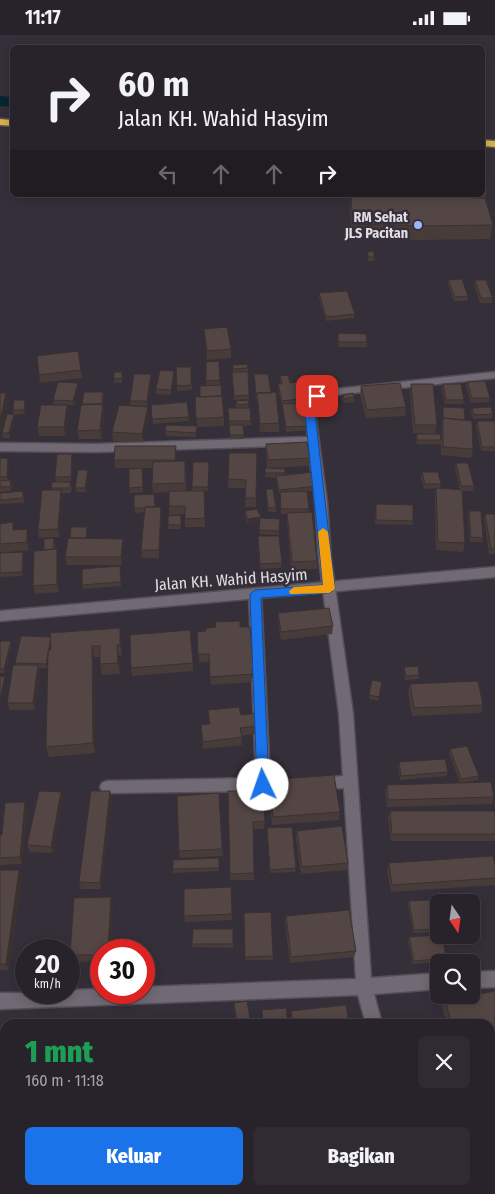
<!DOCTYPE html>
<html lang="id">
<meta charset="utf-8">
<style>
:root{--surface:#28232b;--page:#302b33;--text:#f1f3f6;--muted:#a5a4a9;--line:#444047;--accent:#1a73e8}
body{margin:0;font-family:"Fira Sans Condensed",sans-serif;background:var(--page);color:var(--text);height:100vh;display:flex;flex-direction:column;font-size:19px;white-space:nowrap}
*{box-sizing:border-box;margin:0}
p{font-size:16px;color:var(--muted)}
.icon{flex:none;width:28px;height:28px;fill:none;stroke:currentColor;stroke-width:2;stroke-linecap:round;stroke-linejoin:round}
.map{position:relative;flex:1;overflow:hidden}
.side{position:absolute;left:0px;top:984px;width:495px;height:176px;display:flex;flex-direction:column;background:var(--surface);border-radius:15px 15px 0 0;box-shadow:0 2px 12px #0003,0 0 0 1px var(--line)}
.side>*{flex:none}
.banner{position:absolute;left:10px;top:10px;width:475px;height:152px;border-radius:8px;box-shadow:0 2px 12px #0003,0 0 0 1px var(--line);background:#28232b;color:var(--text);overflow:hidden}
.needle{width:32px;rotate:167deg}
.controls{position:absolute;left:430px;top:859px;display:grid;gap:10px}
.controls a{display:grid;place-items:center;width:50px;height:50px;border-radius:8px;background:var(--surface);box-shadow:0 2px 12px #0003,0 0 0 1px var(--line);font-size:25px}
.speed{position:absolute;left:15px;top:904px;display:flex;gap:10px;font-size:25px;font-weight:700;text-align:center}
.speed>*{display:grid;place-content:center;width:65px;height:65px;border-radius:50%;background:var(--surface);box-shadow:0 2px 12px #0003,0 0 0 1px var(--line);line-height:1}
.speed small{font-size:12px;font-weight:400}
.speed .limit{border:8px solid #d22;background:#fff;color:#111}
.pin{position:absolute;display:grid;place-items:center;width:42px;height:42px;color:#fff;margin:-21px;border-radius:10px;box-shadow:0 2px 8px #0006}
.me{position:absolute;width:55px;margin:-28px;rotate:357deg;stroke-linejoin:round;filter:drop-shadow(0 0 4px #0008)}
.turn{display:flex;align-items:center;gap:18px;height:105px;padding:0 25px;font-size:22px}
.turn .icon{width:65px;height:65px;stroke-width:2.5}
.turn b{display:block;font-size:35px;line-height:42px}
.lanes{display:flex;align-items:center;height:48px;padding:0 25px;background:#0003;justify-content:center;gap:25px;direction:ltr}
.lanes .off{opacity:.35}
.round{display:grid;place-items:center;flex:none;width:52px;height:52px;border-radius:8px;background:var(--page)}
.headline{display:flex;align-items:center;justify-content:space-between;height:85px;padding:0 25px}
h1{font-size:30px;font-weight:800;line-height:38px;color:#1e9e55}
.button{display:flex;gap:10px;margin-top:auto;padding:10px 25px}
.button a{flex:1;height:58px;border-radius:8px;background:var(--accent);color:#fff;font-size:20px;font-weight:800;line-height:58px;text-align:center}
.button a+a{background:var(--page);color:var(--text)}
.status{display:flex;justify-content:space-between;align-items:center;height:35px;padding:0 25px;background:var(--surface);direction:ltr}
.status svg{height:14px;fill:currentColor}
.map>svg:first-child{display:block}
</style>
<div class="status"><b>11:17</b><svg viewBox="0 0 49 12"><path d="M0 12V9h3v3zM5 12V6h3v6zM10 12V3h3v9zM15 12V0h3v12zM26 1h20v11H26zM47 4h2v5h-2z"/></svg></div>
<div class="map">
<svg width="495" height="1159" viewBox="0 0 495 1159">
<rect width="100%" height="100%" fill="#352f39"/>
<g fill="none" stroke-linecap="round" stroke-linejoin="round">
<path fill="#072630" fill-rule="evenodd" d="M0 61 12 62V72L0 71Z"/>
<g stroke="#544e57" stroke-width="3">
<path id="street" d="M495 337V343L324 361 315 378 327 467 331 524 353 679 371 943 439 938V954L374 959 382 989H366L358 960 0 974V958H69V955L101 954V958H144V952L356 944 344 753 318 754 313 752 311 748 313 744 343 741 339 679 319 524 315 467 308 410 96 417 0 416V408L96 409 308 402C306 386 302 367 317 356Z
M255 554 259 556 261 559 270 743 288 745 290 749 288 753 263 756 107 758 102 756 100 752 102 748 107 746 256 743 249 559 251 556Z
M495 936V952L471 953V937Z
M400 1155H418V1159H400Z"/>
</g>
<g stroke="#544e57" stroke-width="3">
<path id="secondary" d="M495 532V542L0 586V576Z"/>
</g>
<g stroke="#544e57" stroke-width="3">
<path id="highway" d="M0 84 12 85V91L0 90Z
M482 105 495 106V112L482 111Z"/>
</g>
<use href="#street" fill="#716a75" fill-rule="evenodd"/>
<use href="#secondary" fill="#716a75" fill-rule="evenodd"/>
<use href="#highway" fill="#dab24a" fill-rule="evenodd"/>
</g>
<path fill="#483c3a" d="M482 144 487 155 485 164 493 190 490 204 418 205 352 202 350 175 351 161H355V160H387V161L482 160Z
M368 216 374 217V226H368Z
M448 245 468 261 467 266H454L448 249Z
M475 245 493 263 492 268H480L474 249Z
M319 258 355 279 354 283 326 286 319 263Z
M204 294 231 314V323L207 325Z
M338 298 367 307V312H338Z
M78 316 82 343 40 348 39 340Z
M219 326 220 350H206V327Z
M233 330 248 333 249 364 234 365 232 342 233 337Z
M176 332H191L192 355 177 356Z
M151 339V344L147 371 130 370V366Z
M254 339 271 358 279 388V397H260L257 364H256Z
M123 341 122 348H114V344Z
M175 341 171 360 156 359V354Z
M280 341 290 348 311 357 310 362 299 363V368L309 391V395L286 397 282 371 278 354V349H280Z
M467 347 490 363 489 367 471 368 466 351Z
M78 348V352L74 370H67L69 378 65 401H39L37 392 54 370 53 365Z
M411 349 437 390 435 399 441 405 443 372 465 385 473 414 471 423 441 420V405V409H417L416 403 417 399H430L413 398 410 357Z
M443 349 464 365 463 369H445L442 354Z
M361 351 406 372 405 381 366 383 360 359Z
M103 357 104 361 103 369 104 378 102 404H79L77 396 82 370Z
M343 360 354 362V367L344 368 342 364Z
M195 362 224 382V391L197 392 196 402 166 401 165 396 197 391Z
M248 365 249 373H250L251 390 243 391 244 404H230L228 373H236V366Z
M187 367 189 386 153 389 151 370Z
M26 370 25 379 14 380 15 383 10 403H3L2 398 13 379V375Z
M472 373 493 379 492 383 473 384 471 378Z
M149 380 143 407 113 406 112 397Z
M477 386H495V416H481L476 390Z
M266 409 310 423 309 431 268 433 285 434V440L318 451 317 456H307L309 477 317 526V534L291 535 287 487V479H281L280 459H279L276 443 265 442V433H267L266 418Z
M257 418 256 472H245L246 453H228V444Z
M176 419V426L186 434V456H192V452L209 432 208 456H204L205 492H185V479L169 480V457L153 458 152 449 153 433H115L114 425Z
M0 423H8L9 427 8 446 12 450 11 456 0 457Z
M73 423 71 446 62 447 72 451 71 458H62L63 463 59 502 39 503 38 495 51 455V453L56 447 55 442Z
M456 428 474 451 473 456H462L465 508 463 517 436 515 435 462 436 453 460 455 455 433Z
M88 435 89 439 86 457H76L75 453Z
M422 437 441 449 440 453 424 454 421 442Z
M143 438V457L130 458 129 453Z
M266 454 276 472V477H268Z
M0 458 24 461V468L0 469Z
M134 460 155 472H161L162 480 159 523H142L141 515 144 477 135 478Z
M376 469 413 486V490L375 489Z
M245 476 261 482V483L280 484 279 500 259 499 260 486 248 489 245 481Z
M469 476 483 503 482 507H470L468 480Z
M485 479H495V519H489L484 483Z
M181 480V494H168V490Z
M0 489 29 502V515L0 518Z
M87 496V503L124 512 122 530H67L65 522 70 503Z
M258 506 282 528 281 533 260 534Z
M55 508V514L59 522V557L35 559 33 551 44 515Z
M23 517 24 521 23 541 0 542V518Z
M121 535V551L83 554 82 550Z
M278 578 333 591 332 599 281 605 278 586Z
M240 592 252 616 258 635V642L252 643V647L211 650 209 627H199L197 597 206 596Z
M120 593 122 604V620L119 621 120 639 102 640 100 629V622H94L95 718 49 722 46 712 48 627 47 633H39L40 638 35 675H10L7 668 16 630 15 628 50 602Z
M0 606H11L12 611 5 638H0Z
M193 628V636L132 641 131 633Z
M404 632 419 640V644L405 645 404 636Z
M372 645 382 647 378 666 369 664Z
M410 649 483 670 481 678 412 681 408 657Z
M208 675 241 680 261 691V698L241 701 242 710 203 714 201 690 209 689Z
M450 714 479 741 478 745 460 748 449 718Z
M399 727 448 737 447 741 400 745 398 731Z
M269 745 340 777 339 785 272 790 268 753Z
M387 750 494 762 492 769 387 772 385 757Z
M110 756 112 764 101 854H81L79 847Z
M228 756 265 786 264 794H253L254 845H230Z
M61 757 63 764 53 818 30 817 27 810Z
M219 758 223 821 180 823 179 816Z
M28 774 22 829 0 830V800H2Z
M390 776H495V806H391L388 783Z
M267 793 296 833 295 837 270 838Z
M297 796 348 828 347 835 301 839 296 803Z
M219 823V836L173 838V834Z
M389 828 495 830V850L391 857 387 835Z
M0 835H19L22 842 9 935H0Z
M231 852 232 885 185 887 184 881Z
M111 862 113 869 110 915H101V926L72 927 70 920Z
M409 866 439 868V897L413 898 408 869Z
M244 878 273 921V925H245Z
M286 881 356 916 354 922 290 928 285 887Z
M233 894V913L193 912 192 909Z
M409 902 446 923 445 926 413 929 408 906Z
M495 956V1004L490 1005V989H447L442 972 445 966Z
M291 976 349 989H292L291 982Z
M490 1010H495V1046H490Z
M490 1080H495V1116H490Z
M495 1124V1156L455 1159H429L428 1155H490V1125Z
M161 1155H236V1156L188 1159H161Z"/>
<path fill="#3b3130" d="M174 336 175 341 171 360V355Z
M151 339V344L147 371V366Z
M78 348V352L74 370 73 366Z
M6 358 8 366 1 399 0 394V386Z
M25 365 26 370 25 379 24 375Z
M103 369 104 378 102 404 100 395Z
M67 370 69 378 65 401 64 392Z
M148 372 149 380 143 407 142 399Z
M14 379 15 383 10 403 9 398Z
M72 419 73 423 71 446V442Z
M8 423 9 427 8 446 7 442Z
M88 435 89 439 86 457 85 453Z
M61 455 63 463 59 502 58 494Z
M161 472 162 480 159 523V515Z
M261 482 260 486 248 489V484Z
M27 494 29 502V515L27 507Z
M123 504 124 512 122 530 121 522Z
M57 514 59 522V557L57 549Z
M23 517 24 521 23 541 22 537Z
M120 593 122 604V620L120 610Z
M51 602 52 606 47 633 46 629Z
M11 606 12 611 5 638 4 634Z
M117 610 119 621 120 639 118 628Z
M92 611 94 622 95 718 93 708Z
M38 630 40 638 35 675 33 668Z
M5 642 6 646 0 674V664Z
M110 756 112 764 101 854 100 848Z
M61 757 63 764 53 818 51 812Z
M25 767 28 774 22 829 20 822Z
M19 835 22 842 9 935 6 929Z
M111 862 113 869 110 915H108Z"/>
<path fill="#544644" stroke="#3b3130" d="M482 144 487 155H482Z
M370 160H382V161L473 160 474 163H485L493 190 420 191 353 189 351 161H370Z
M368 216 374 217V222H368Z
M462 244 468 261 455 262 448 245Z
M475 245H486L493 263H481Z
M347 256 355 279 326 282 319 258Z
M227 292 231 314 207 316 204 294Z
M338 298 366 299 367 307H338Z
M78 316 81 335 39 340 37 321Z
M219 326 220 345 206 346V327Z
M247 329 248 333 233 334V330Z
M176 332H191V350L177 351Z
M160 335 174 336 171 355 156 354Z
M114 337H122V343L114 344Z
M232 337H248L249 360 234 361Z
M134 339H151L147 366H130Z
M254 339H268L271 358H257V359H256Z
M288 340 290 348 308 346 311 357 298 358 300 364 282 366 278 349H282L280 341Z
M485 346 490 363H472L467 347Z
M58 347 78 348 73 366 53 365Z
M400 348 406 372 367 375 361 351Z
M411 349H433L437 390H415Z
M443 349H461L464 365H446Z
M221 350 222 362V361L200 362V351Z
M84 357H103L102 369H82Z
M276 357 279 388 260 389 257 358Z
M0 358H6L0 386Z
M353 358 354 362 344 364 343 360Z
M222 361 224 382 196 384 195 362Z
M14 365H25L24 375H13Z
M248 365 249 369 237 370 236 366Z
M187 367 189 382 152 384 151 370Z
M304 368 309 391 286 392 282 369Z
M103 369 100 395 77 396 81 370Z
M41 370H67L64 392H37Z
M119 370 148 372 142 399 112 397Z
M443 372 464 373 465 385 443 383Z
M491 372 493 379 474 380 472 373Z
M228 373H250L251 386H229Z
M7 379H14L9 398H2Z
M443 383 472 386 473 414 443 412Z
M477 386H495V412H482Z
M166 390 197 391 196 398 165 396Z
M229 390H243L244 400H230Z
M417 399H440L441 405H417Z
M307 407 310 423 268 425 266 409Z
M115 411H176L175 425H114Z
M229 418H257L256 463H245L246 445 228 444Z
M57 419H72L71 442H55Z
M0 423H8L7 442H0Z
M185 426V448L152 449 153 427Z
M193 427H209L208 452H192Z
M456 428H468L474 451H461Z
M142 433 143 452 129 453V434Z
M265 433 285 434V438H265Z
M78 435H88L85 453H75Z
M314 437 318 451 279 455 276 441Z
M422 437H438L441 449H425Z
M11 445 10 452H0V446Z
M52 447H71L70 453H51Z
M436 453 462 455 465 508 438 507Z
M266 454H273L276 472 268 473Z
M42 455H61L58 494 38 495Z
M23 456V463L0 465V458Z
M169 456H204L205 483 185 484V471H169Z
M307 456 309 474H281L280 457Z
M154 459 155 472H145V473H134V460Z
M376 469 413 470V486L376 485Z
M145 472H161L159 515H141Z
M257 474 261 482 248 484 245 476Z
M469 476H481L483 503 471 502Z
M312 477 317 526 292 527 287 478Z
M485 479H495V514H491Z
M181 480V490H168V481Z
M260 483 280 484 279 496 259 495Z
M13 487V495L27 494V507L0 509V489Z
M71 492H87L86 503H70Z
M258 501H279L282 528 260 529Z
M54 503 53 514 44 515V504Z
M68 503 123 504 121 522H65Z
M57 514V549L33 551 34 516Z
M23 517 22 537 0 538V518Z
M120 531 121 547 82 550V534Z
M329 573 333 591 281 597 278 578Z
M240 586V592H250L252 616H256L258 635H252L253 639 210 642 209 619H198L197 597 206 596V593L216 592 215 587Z
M120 593V610H117L118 628 100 629V611H92L93 708 46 712 48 615H51L50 598Z
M190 595 193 628 131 633 130 600Z
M21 601 51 602 46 629 15 628Z
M0 606H11L4 634H0Z
M13 630H38L33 668H7Z
M418 631 419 640 406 641 404 632Z
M0 641 5 642 0 664Z
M372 645 382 647 379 662 369 660Z
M478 646 483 670 414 673 410 649Z
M239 672 241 680 259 678 261 691 240 693 242 702 203 707 201 690 210 689 208 675Z
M467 711 479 741 461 744 450 714Z
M445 724 448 737 401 741 399 727Z
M334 740 340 777 273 782 269 745Z
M491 747 494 762 388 765 387 750Z
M39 756 61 757 51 812 27 810Z
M91 756H110L100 848 79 847Z
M228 756H263L265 786 253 787 254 838 230 839Z
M219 758 222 814 179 816 177 761Z
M25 767 20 822 0 823V800H2L5 768Z
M390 776H495V799H392Z
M342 791 348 828 302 832 297 796Z
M292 792 296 833 270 835 267 793Z
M493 821 495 830V843L392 850 389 828Z
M219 823V833L173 834V825Z
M0 835H19L6 929H0Z
M231 852 232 879 184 881V854Z
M111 862 108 915H101V920H70L74 863Z
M450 864 451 868H439V894L414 895 409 866Z
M349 875 356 916 291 922 286 881Z
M271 877 273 921 245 922 244 878Z
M193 894H233V909H192Z
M439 900H442L446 923 414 926 409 902Z
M495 956V999L490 1000V989H452L445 966Z
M247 966 251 989H237L234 968Z
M346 970 349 989H293L291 976Z
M286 973 288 989H263L262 975Z
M490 1010H495V1041L490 1042Z
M490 1080H495V1111L490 1112Z
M495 1124V1153H490V1125Z
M90 1155H144V1159H90Z
M161 1155H188L161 1157Z
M431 1155H459L432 1157Z"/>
<path fill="#1a73e8" stroke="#114b97" d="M317 358 322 361 315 378 335 554 329 558 261 563 269 750 268 754 263 755 258 754 257 750 250 559 255 555 323 550 305 378 312 361Z"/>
<path fill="#f59e0b" d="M323 493 328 497 335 554 329 558 290 559 289 556 294 552 323 550 318 497Z"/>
<circle fill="#9bb5fd" stroke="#352f39" stroke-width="2" cx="418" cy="190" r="5"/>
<g text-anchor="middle" stroke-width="5" stroke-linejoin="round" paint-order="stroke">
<g font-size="14" font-weight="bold" fill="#e1dde3" stroke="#352f39" text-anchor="end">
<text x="408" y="187">RM Sehat<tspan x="408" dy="16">JLS Pacitan</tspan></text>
</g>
<g font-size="16" fill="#e1dde3" stroke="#352f39">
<text transform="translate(231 544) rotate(-4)" y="6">Jalan KH. Wahid Hasyim</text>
</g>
</g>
</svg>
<div class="controls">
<a><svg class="needle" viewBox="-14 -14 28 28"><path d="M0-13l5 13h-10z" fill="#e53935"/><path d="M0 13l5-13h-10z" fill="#a5a4a9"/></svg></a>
<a><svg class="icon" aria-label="search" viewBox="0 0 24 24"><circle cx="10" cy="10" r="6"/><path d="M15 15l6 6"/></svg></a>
</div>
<div class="speed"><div>20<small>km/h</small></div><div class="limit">30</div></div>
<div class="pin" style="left:317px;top:361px;background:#d93025"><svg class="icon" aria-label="arrive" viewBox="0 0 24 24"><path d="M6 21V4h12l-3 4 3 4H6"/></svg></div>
<svg class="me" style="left:263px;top:750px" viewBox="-20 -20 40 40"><circle r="19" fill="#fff"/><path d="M0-13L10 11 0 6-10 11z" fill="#1a73e8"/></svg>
<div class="banner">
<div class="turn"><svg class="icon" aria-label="right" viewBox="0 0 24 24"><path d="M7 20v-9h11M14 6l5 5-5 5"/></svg><div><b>60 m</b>Jalan KH. Wahid Hasyim</div></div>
<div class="lanes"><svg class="icon off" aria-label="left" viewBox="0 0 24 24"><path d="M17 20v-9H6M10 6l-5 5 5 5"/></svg><svg class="icon off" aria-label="ahead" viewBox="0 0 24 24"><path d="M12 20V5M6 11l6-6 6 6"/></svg><svg class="icon off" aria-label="ahead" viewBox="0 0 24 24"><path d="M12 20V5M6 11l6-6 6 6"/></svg><svg class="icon" aria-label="right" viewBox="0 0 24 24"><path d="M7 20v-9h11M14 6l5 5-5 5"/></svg></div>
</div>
<section class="side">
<div class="headline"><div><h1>1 mnt</h1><p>160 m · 11:18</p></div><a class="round"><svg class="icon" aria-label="close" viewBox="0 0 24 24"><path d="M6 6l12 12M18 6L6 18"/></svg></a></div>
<div class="button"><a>Keluar</a><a>Bagikan</a></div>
</section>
</div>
